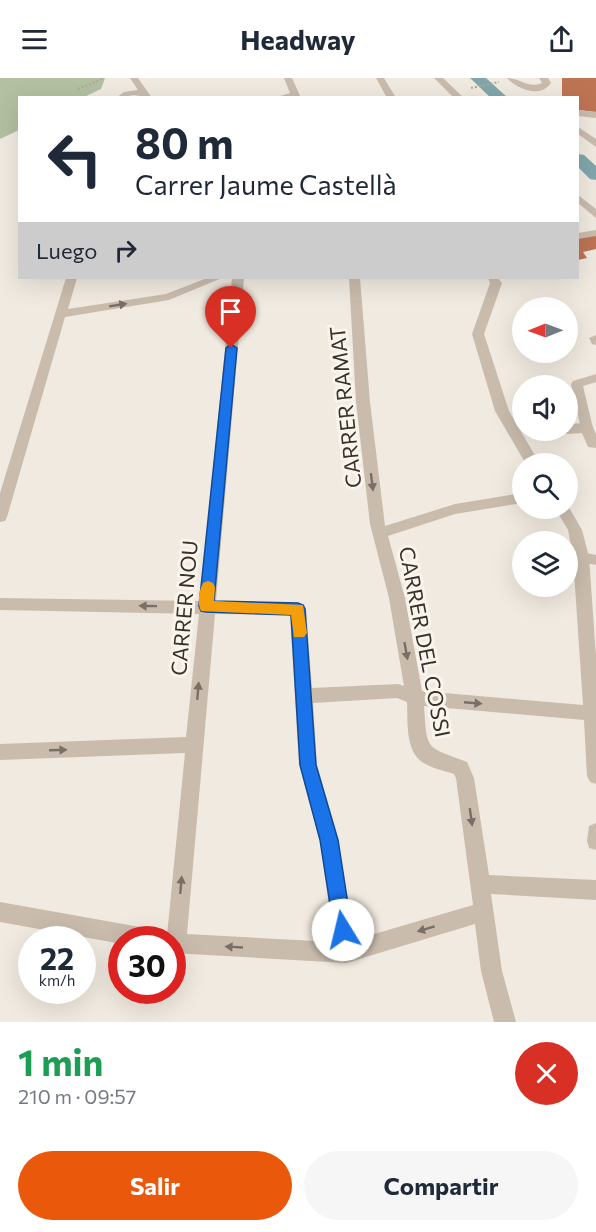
<!DOCTYPE html>
<html lang="es">
<meta charset="utf-8">
<style>
:root{--surface:#fff;--page:#f6f6f7;--text:#1f2937;--muted:#747a83;--accent:#ea580c}
body{margin:0;font-family:Commissioner,sans-serif;background:var(--page);color:var(--text);height:100vh;display:flex;flex-direction:column;font-size:22px;white-space:nowrap}
*{box-sizing:border-box;margin:0}
p{font-size:20px;color:var(--muted)}
.icon{flex:none;width:33px;height:33px;fill:none;stroke:currentColor;stroke-width:2;stroke-linecap:round;stroke-linejoin:round}
.map{position:relative;height:944px;overflow:hidden}
.sheet{display:flex;flex-direction:column;background:var(--surface);flex:1}
.sheet>*{flex:none}
.top-card{position:absolute;left:18px;top:18px;width:561px;height:183px;border-radius:0px;box-shadow:0 6px 24px #0002;background:#fff;color:var(--text);overflow:hidden}
.needle{width:39px;rotate:269deg}
.tools{position:absolute;left:512px;top:219px;display:grid;gap:12px}
.tools a{display:grid;place-items:center;width:66px;height:66px;border-radius:50%;background:var(--surface);box-shadow:0 6px 24px #0002;font-size:30px}
.speed{position:absolute;left:18px;top:848px;display:flex;gap:12px;font-size:30px;font-weight:700;text-align:center}
.speed>*{display:grid;place-content:center;width:78px;height:78px;border-radius:50%;background:var(--surface);box-shadow:0 6px 24px #0002;line-height:1}
.speed small{font-size:15px;font-weight:400}
.speed .limit{border:9px solid #d22;background:#fff;color:#111}
.pin{position:absolute;display:grid;place-items:center;width:51px;height:51px;color:#fff;margin:-62px -26px;border-radius:50% 50% 50% 0;rotate:-45deg;box-shadow:0 0 6px #0007}
.pin .icon{rotate:45deg}
.me{position:absolute;width:66px;margin:-33px;rotate:351deg;stroke-linejoin:round;filter:drop-shadow(0 0 4px #0008)}
.turn{display:flex;align-items:center;gap:21px;height:126px;padding:0 18px;font-size:27px}
.turn .icon{width:78px;height:78px;stroke-width:2.5}
.turn b{display:block;font-size:42px;line-height:51px}
.then{display:flex;align-items:center;height:57px;padding:0 18px;background:#0003;gap:12px;font-size:22px}
.round{display:grid;place-items:center;flex:none;width:63px;height:63px;border-radius:32px;background:var(--page)}
.summary{display:flex;align-items:center;justify-content:space-between;height:102px;padding:0 18px}
h1{font-size:36px;font-weight:700;line-height:45px;color:#1e9e55}
.button{display:flex;gap:12px;margin-top:auto;padding:12px 18px}
.button a{flex:1;height:69px;border-radius:36px;background:var(--accent);color:#fff;font-size:24px;font-weight:700;line-height:69px;text-align:center}
.button a+a{background:var(--page);color:var(--text)}
header{display:flex;justify-content:space-between;align-items:center;height:78px;padding:0 18px;background:var(--surface);font-size:27px;font-weight:700}
.map>svg:first-child{display:block}
</style>
<header><svg class="icon" aria-label="menu" viewBox="0 0 24 24"><path d="M4 6h16M4 12h16M4 18h16"/></svg>Headway<svg class="icon" aria-label="share" viewBox="0 0 24 24"><path d="M12 15V3M7 8l5-5 5 5M5 13v7h14v-7"/></svg></header>
<div class="map">
<svg width="596" height="944" viewBox="0 0 596 944">
<rect width="100%" height="100%" fill="#f1eae0"/>
<path fill="#b3c0a1" d="M0 0H105L101 11 84 19 20 20 19 52 0 61Z"/>
<g fill="none" stroke-linecap="round" stroke-linejoin="round">
<path fill="#81a7ac" fill-rule="evenodd" d="M470 0H486L508 20H491Z
M578 76 584 77 596 88V102L590 101 578 89Z"/>
</g>
<path fill="#bd7453" d="M562 0H596V34L579 32 578 20 562 18Z
M596 156V171L583 174 587 180 578 182V159Z"/>
<g fill="none" stroke-linecap="round" stroke-linejoin="round">
<path stroke="#b5a697" stroke-width="2" stroke-dasharray="2 2" stroke-linecap="butt" d="M471 10 499 4
M78 11 104 0"/>
<path fill="#c9bcad" fill-rule="evenodd" d="M596 257V267L592 266 589 260Z
M596 296V304L583 308 593 350 587 354 581 350 571 306 573 303Z
M581 474 596 477V487L576 483 574 479 576 475Z"/>
<path fill="#c9bcad" fill-rule="evenodd" d="M130 0H138L152 20 134 17 116 20 124 14 138 12Z
M284 0H292L301 20H274L290 15Z
M376 0H384L396 20H387Z
M434 0H443L464 20H454Z
M507 0C520 0 528 11 542 5L539 0H548L551 5C540 21 517 11 507 0Z
M578 32 596 34V40L578 38Z
M578 49 596 61V69L578 56Z
M578 117 596 131V140L578 125Z
M596 152V158L578 161V155Z
M66 200H77L68 231 166 216 207 200H222L169 222 65 239 7 439 5 443 0 444V415Z
M232 200H244L216 523 304 526 306 531 312 610 398 606 404 608 389 520 370 446 356 324 349 200H360L370 324 385 448 455 426 522 415V425L455 436 388 458 405 520 422 613 583 627 573 479 568 452 555 430H567V426L582 452 589 479 596 578V706L590 704 587 698 584 642 424 628C427 674 426 668 467 684L474 700 489 797 596 802V822L491 816 502 893 516 944H494L481 893 475 846 346 885 172 875V861H164L167 857 185 675 0 682V666L186 659 199 536 0 532V520L200 523ZM215 536 290 537 299 687 320 762 334 864 187 856ZM397 620 407 624C408 643 405 672 422 684 431 690 445 693 454 696L456 700 473 827 354 862 338 762 317 687 313 625Z
M488 200H498L502 205 484 256 509 333 540 386H526L495 333 472 256 490 205Z
M587 345 592 347 596 356V370L588 369 582 355 567 356 561 352H567V346Z
M596 745V772L589 770 587 763 589 748Z
M0 824 151 851 158 854 161 861H122V866L0 844Z"/>
</g>
<defs><path id="oneway-solid" d="M-6-.8H1V-3.2L6.5 0L1 3.2V.8H-6Z" transform="scale(1.5)"/></defs>
<g fill="#796f66">
<use href="#oneway-solid" transform="translate(118 227) rotate(-9)"/>
<use href="#oneway-solid" transform="translate(372 404) rotate(83)"/>
<use href="#oneway-solid" transform="translate(148 528) rotate(-179)"/>
<use href="#oneway-solid" transform="translate(406 573) rotate(80)"/>
<use href="#oneway-solid" transform="translate(198 613) rotate(-85)"/>
<use href="#oneway-solid" transform="translate(473 625) rotate(5)"/>
<use href="#oneway-solid" transform="translate(58 672) rotate(-2)"/>
<use href="#oneway-solid" transform="translate(471 739) rotate(82)"/>
<use href="#oneway-solid" transform="translate(181 807) rotate(-85)"/>
<use href="#oneway-solid" transform="translate(426 851) rotate(163)"/>
<use href="#oneway-solid" transform="translate(234 869) rotate(-177)"/>
</g>
<path fill="#1a73e8" stroke="#114b97" stroke-width="1.5" d="M231 266 237 270 214 523 298 525 303 527 305 531 316 687 338 762 352 852 349 859 343 862 336 859 334 852 320 762 300 687 291 537 206 534 201 533 199 528 226 270Z"/>
<path fill="#f59e0b" d="M208 503 213 505 215 509 214 523 303 527 307 555 304 559H294L291 537 201 533C197 525 199 512 203 505Z"/>
<g text-anchor="middle" stroke-width="6" stroke-linejoin="round" paint-order="stroke">
<g font-size="21" fill="#38302b" stroke="#f9f4ec">
<text transform="translate(346 329) rotate(-96)" y="7">CARRER RAMAT</text>
<text transform="translate(185 530) rotate(-85)" y="7">CARRER NOU</text>
<text transform="translate(424 564) rotate(79)" y="7">CARRER DEL COSSI</text>
</g>
</g>
</svg>
<div class="tools">
<a><svg class="needle" viewBox="-14 -14 28 28"><path d="M0-13l5 13h-10z" fill="#e53935"/><path d="M0 13l5-13h-10z" fill="#747a83"/></svg></a>
<a><svg class="icon" aria-label="sound" viewBox="0 0 24 24"><path d="M4 9h4l5-4v14l-5-4H4zM17 9q2 3 0 6"/></svg></a>
<a><svg class="icon" aria-label="search" viewBox="0 0 24 24"><circle cx="10" cy="10" r="6"/><path d="M15 15l6 6"/></svg></a>
<a><svg class="icon" aria-label="layers" viewBox="0 0 24 24"><path d="M12 4l9 5-9 5-9-5zM3 14l9 5 9-5"/></svg></a>
</div>
<div class="speed"><div>22<small>km/h</small></div><div class="limit">30</div></div>
<div class="pin" style="left:231px;top:270px;background:#d93025"><svg class="icon" aria-label="arrive" viewBox="0 0 24 24"><path d="M6 21V4h12l-3 4 3 4H6"/></svg></div>
<svg class="me" style="left:343px;top:852px" viewBox="-20 -20 40 40"><circle r="19" fill="#fff"/><path d="M0-13L10 11 0 6-10 11z" fill="#1a73e8"/></svg>
<div class="top-card">
<div class="turn"><svg class="icon" aria-label="left" viewBox="0 0 24 24"><path d="M17 20v-9H6M10 6l-5 5 5 5"/></svg><div><b>80 m</b>Carrer Jaume Castellà</div></div>
<div class="then">Luego<svg class="icon" aria-label="right" viewBox="0 0 24 24"><path d="M7 20v-9h11M14 6l5 5-5 5"/></svg></div>
</div>
</div>
<section class="sheet">
<div class="summary"><div><h1>1 min</h1><p>210 m · 09:57</p></div><a class="round" style="background:#d93025;color:#fff"><svg class="icon" aria-label="close" viewBox="0 0 24 24"><path d="M6 6l12 12M18 6L6 18"/></svg></a></div>
<div class="button"><a>Salir</a><a>Compartir</a></div>
</section>
